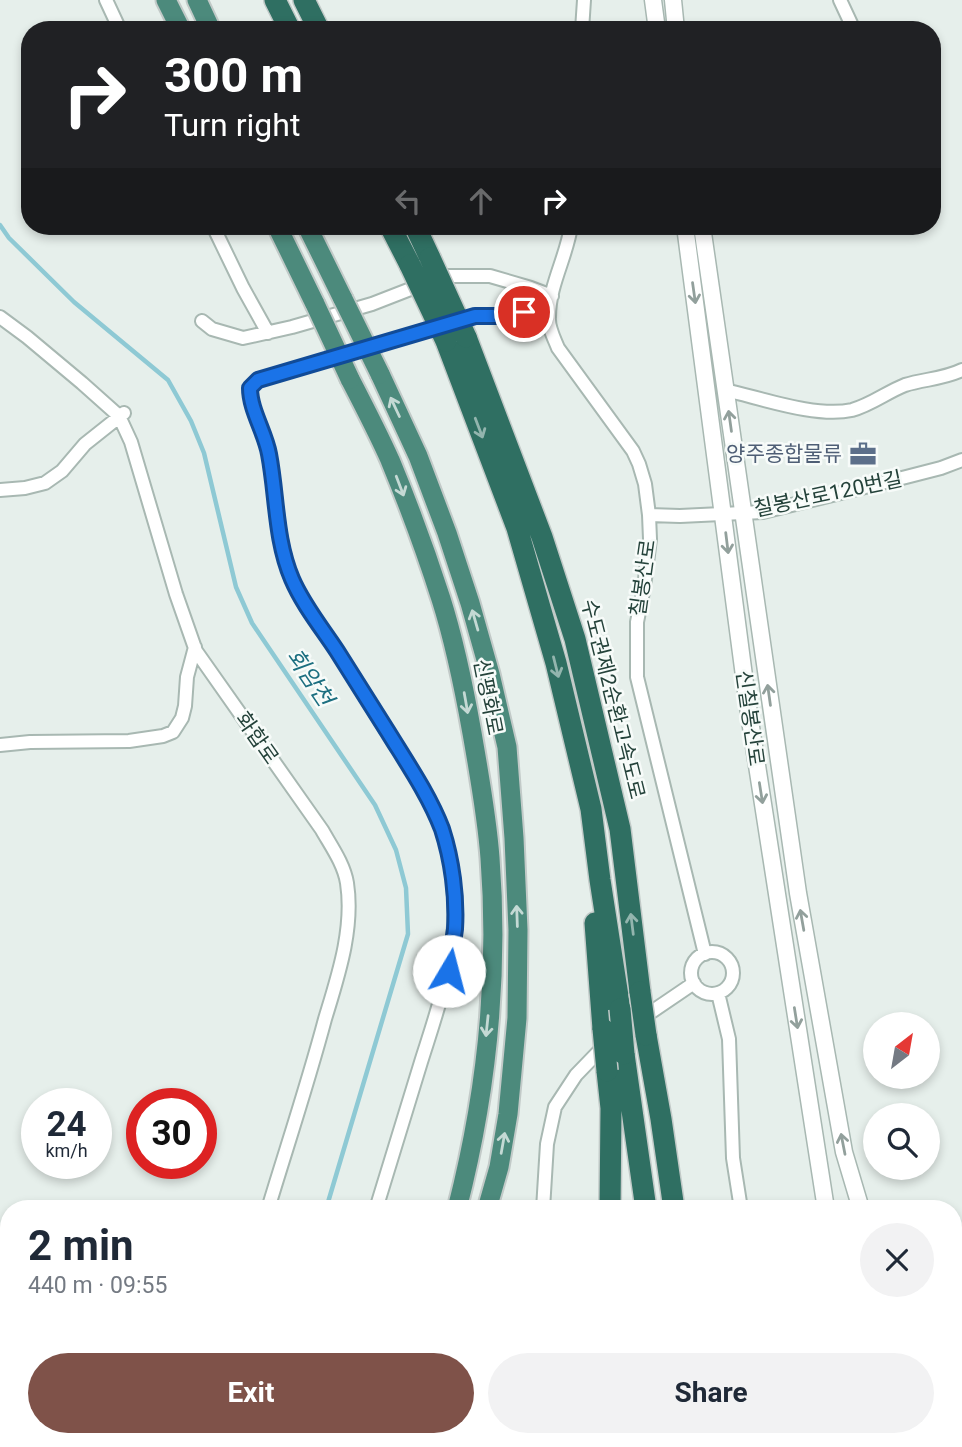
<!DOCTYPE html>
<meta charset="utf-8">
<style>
:root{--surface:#fff;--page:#f2f2f3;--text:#1f2937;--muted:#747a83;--accent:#7f5249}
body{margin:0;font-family:Roboto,"Noto Sans KR",sans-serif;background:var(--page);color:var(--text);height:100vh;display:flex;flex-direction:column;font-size:26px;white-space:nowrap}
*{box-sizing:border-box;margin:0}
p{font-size:23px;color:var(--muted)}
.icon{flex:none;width:38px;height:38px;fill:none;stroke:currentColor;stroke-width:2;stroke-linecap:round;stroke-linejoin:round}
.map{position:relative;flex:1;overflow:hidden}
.details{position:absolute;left:0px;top:1200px;width:962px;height:247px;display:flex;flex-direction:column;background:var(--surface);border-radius:28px 28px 0 0;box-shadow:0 4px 10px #0003}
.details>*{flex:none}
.guide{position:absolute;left:21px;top:21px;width:920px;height:214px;border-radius:28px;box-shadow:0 4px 10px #0003;background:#202124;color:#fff;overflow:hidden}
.needle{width:46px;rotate:31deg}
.tools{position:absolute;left:863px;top:1012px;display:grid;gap:14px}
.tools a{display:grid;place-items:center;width:77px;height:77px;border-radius:50%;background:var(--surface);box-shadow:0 4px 10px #0003;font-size:35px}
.speed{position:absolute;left:21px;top:1088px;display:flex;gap:14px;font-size:35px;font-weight:700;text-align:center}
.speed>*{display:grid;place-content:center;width:91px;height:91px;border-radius:50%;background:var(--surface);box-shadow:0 4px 10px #0003;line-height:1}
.speed small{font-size:18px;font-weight:400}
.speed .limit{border:10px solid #d22;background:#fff;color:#111}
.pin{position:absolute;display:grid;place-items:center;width:60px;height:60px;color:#fff;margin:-30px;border:4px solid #fff;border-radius:50%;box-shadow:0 2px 7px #0007}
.me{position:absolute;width:77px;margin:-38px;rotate:8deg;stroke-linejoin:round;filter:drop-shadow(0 0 5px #0008)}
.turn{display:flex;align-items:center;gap:24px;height:147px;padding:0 28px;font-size:32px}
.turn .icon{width:91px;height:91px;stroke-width:2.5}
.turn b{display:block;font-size:49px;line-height:60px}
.lanes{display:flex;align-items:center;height:66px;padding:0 28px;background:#0003;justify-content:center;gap:35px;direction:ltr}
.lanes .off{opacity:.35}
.round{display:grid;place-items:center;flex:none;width:74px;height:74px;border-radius:37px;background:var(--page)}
.headline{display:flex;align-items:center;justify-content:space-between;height:119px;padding:0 28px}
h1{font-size:42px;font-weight:700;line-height:52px}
.button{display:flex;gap:14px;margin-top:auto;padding:14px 28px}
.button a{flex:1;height:80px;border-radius:42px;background:var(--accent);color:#fff;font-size:28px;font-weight:700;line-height:80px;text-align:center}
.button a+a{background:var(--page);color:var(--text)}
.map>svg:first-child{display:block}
</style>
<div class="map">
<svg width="962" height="1447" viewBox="0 0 962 1447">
<rect width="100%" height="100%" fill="#e6efeb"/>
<path fill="#d4dfda" d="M0 1377H9V1438L55 1439 61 1447H0Z"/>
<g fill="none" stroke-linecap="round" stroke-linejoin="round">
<path stroke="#8ec9d4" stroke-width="4.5" d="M0 225 9 238 74 302 168 380 191 421 204 453 236 587 252 623 375 805 396 850 406 888 408 934 326 1209
M260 1447 262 1438"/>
<path stroke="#bfccc8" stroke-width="12" stroke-dasharray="12 6" stroke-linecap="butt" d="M537 1438 538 1447"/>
<g stroke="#a8b8b2" stroke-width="16">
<path id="minor" d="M106 0 120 30
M840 0 854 30
M582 30 584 0
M213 226 243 288 268 333
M571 226C567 256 549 285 549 317 548 327 554 338 558 348L633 451 639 464 645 484 649 515 650 539 644 587 637 622V677L705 954
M0 317 27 337 82 383 119 416 131 442 176 594 196 651 322 830C331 846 344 864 347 883 354 929 338 976 325 1019 308 1083 287 1146 268 1209
M202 321 212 329 243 338 292 327 372 304 444 276H490L531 288 552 296
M725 390C761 398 816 418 852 410 871 405 887 392 905 385 924 379 944 379 962 370
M0 490 25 488 45 483 62 471 85 444 124 413
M649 515 680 516 763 512 906 477 941 468 962 460
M0 745 30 742 129 741 163 736 173 732 182 718 185 706 187 677 195 647
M691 973a21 21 0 1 1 42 0a21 21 0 1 1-42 0Z
M718 993 729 1039 733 1158 741 1209
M641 1019 694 983
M376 1209C391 1160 406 1111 421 1062 438 1008 458 954 454 897 453 874 449 850 442 829 430 796 409 766 390 736 372 708 355 679 337 651 322 628 302 605 292 579 276 539 277 496 269 454 265 432 250 409 250 388L258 380 475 316 508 315 524 312 531 288
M543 1209 547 1144 555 1107 576 1075 606 1044
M0 1347 9 1360
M68 1438 79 1447
M206 1447 207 1438
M310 1447V1438"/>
</g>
<g stroke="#a8b8b2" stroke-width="19">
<path id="tertiary" d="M653 0 657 30
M673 0 676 30
M685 226 749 714 826 1209
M702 226 798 893 844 1152 861 1209
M954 1391 962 1405
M948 1438 954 1447"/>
</g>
<g stroke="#c2cac8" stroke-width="23">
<path id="trunk" d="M166 0 181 30
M197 0 211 30
M277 226 315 304
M307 226 343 299
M380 374 418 456 447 533 470 603 490 674 507 747 514 838 518 930 517 1018 508 1114 499 1167 487 1209
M350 379C364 406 378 433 390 460 409 506 426 552 441 599 455 643 464 688 472 733 479 773 487 817 490 858 499 975 486 1096 457 1209
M359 1447 363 1438
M394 1447 399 1438"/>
</g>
<g stroke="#c2cac8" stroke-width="24">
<path id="motorway" d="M275 0 290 30
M304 0 319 30
M390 226 410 265
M415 226 430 258
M466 337 542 537 575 639 620 829 640 992
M446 341 517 528 556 663 591 809 600 880 620 1009
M595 923 603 1029
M646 1035 661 1119 674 1209
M624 1054 646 1209
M607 1071 611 1108 610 1209
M682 1438 684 1447
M705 1438 706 1447
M595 1447 598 1438"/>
</g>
<use href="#minor" stroke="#fff" stroke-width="12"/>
<use href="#tertiary" stroke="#fff" stroke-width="16"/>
<use href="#trunk" stroke="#4c8a7c" stroke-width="19"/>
<use href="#motorway" stroke="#2f6f62" stroke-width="21"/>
<g stroke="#c2cac8" stroke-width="23" stroke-linecap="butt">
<path id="trunk-bridge" d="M343 299 380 374
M315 304 350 379"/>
</g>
<g stroke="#c2cac8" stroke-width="24" stroke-linecap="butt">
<path id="motorway-bridge" d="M430 258 466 337
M410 265 446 341
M640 992 646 1035
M620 1009 624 1054
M603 1029 607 1071"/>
</g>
<use href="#trunk-bridge" stroke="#4c8a7c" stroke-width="19"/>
<use href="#motorway-bridge" stroke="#2f6f62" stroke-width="21"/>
</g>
<defs><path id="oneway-shaft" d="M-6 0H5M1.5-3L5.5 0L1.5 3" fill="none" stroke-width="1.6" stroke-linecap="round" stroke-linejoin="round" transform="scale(1.75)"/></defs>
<g stroke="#92a09c">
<use href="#oneway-shaft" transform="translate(694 293) rotate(82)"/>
<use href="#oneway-shaft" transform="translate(730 421) rotate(-98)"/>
<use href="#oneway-shaft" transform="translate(727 543) rotate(83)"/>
<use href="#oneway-shaft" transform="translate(769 695) rotate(-98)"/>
<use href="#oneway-shaft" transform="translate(761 793) rotate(81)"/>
<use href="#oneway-shaft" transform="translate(802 920) rotate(-100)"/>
<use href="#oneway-shaft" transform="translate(796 1018) rotate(81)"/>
<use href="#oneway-shaft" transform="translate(843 1144) rotate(-101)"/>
</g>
<g stroke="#c4d9d4">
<use href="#oneway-shaft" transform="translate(395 407) rotate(-115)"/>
<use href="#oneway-shaft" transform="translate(400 486) rotate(69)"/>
<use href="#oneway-shaft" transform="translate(475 620) rotate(-106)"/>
<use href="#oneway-shaft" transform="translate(466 703) rotate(80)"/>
<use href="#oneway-shaft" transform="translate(517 916) rotate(-92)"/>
<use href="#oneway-shaft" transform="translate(487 1026) rotate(96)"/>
<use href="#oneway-shaft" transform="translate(503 1143) rotate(-80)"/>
</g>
<g stroke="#93b5ae">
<use href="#oneway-shaft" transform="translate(479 428) rotate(69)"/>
<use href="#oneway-shaft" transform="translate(556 667) rotate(76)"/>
<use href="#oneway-shaft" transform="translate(632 924) rotate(-97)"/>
</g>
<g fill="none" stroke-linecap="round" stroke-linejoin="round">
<g stroke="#114b97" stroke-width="18">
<path id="route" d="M449 971C451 957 453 943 455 929 457 897 452 860 442 829 429 795 407 763 388 732 371 705 354 678 337 651 322 628 303 605 292 579 275 539 277 496 269 454 265 432 250 410 250 388L258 380 475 316H508L524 312"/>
</g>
<use href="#route" stroke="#1a73e8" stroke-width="12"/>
</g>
<defs>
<g id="office-bare" transform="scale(2.1)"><path d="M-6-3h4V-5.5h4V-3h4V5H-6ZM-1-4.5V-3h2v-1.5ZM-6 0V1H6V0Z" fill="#5c6f8a" stroke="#f7fbf9" stroke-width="2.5" paint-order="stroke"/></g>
</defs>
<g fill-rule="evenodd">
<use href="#office-bare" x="863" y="454"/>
</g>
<g text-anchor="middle" stroke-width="5" stroke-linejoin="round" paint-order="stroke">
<g font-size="21" fill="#4e5e75" stroke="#f7fbf9" text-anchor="end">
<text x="842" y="461">양주종합물류</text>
</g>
<g font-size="21" fill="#24423a" stroke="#f7fbf9">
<text transform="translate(828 494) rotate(-12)" y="7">칠봉산로120번길</text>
<text transform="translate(643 578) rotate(-82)" y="7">칠봉산로</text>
<text transform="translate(488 697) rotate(79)" y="7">신평화로</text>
<text transform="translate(613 699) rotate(76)" y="7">수도권제2순환고속도로</text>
<text transform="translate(750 718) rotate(82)" y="7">신칠봉산로</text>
<text transform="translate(257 738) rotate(55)" y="7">화합로</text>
</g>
<g font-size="23" font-style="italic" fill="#1c6f80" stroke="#f7fbf9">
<text transform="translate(310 677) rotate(56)" y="8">회암천</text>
</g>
</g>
</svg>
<div class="tools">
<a><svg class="needle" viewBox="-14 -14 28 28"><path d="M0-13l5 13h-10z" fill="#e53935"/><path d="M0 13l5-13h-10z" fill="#747a83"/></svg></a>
<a><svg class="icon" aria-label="search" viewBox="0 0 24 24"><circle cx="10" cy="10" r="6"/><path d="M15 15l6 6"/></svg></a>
</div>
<div class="speed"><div>24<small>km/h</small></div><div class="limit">30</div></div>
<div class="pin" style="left:524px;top:312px;background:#d93025"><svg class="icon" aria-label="arrive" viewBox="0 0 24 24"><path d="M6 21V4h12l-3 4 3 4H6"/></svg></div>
<svg class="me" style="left:449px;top:971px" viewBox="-20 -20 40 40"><circle r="19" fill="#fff"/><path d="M0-13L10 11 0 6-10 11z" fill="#1a73e8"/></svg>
<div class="guide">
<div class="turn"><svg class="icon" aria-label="right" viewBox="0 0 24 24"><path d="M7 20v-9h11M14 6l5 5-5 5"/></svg><div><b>300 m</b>Turn right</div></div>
<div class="lanes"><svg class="icon off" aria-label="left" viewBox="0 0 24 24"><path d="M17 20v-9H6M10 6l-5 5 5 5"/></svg><svg class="icon off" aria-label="ahead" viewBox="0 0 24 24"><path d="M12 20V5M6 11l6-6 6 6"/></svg><svg class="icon" aria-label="right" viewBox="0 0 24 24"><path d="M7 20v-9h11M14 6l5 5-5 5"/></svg></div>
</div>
<section class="details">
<div class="headline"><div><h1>2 min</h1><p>440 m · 09:55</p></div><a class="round"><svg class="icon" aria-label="close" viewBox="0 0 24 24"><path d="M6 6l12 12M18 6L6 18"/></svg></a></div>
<div class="button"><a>Exit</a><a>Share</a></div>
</section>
</div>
